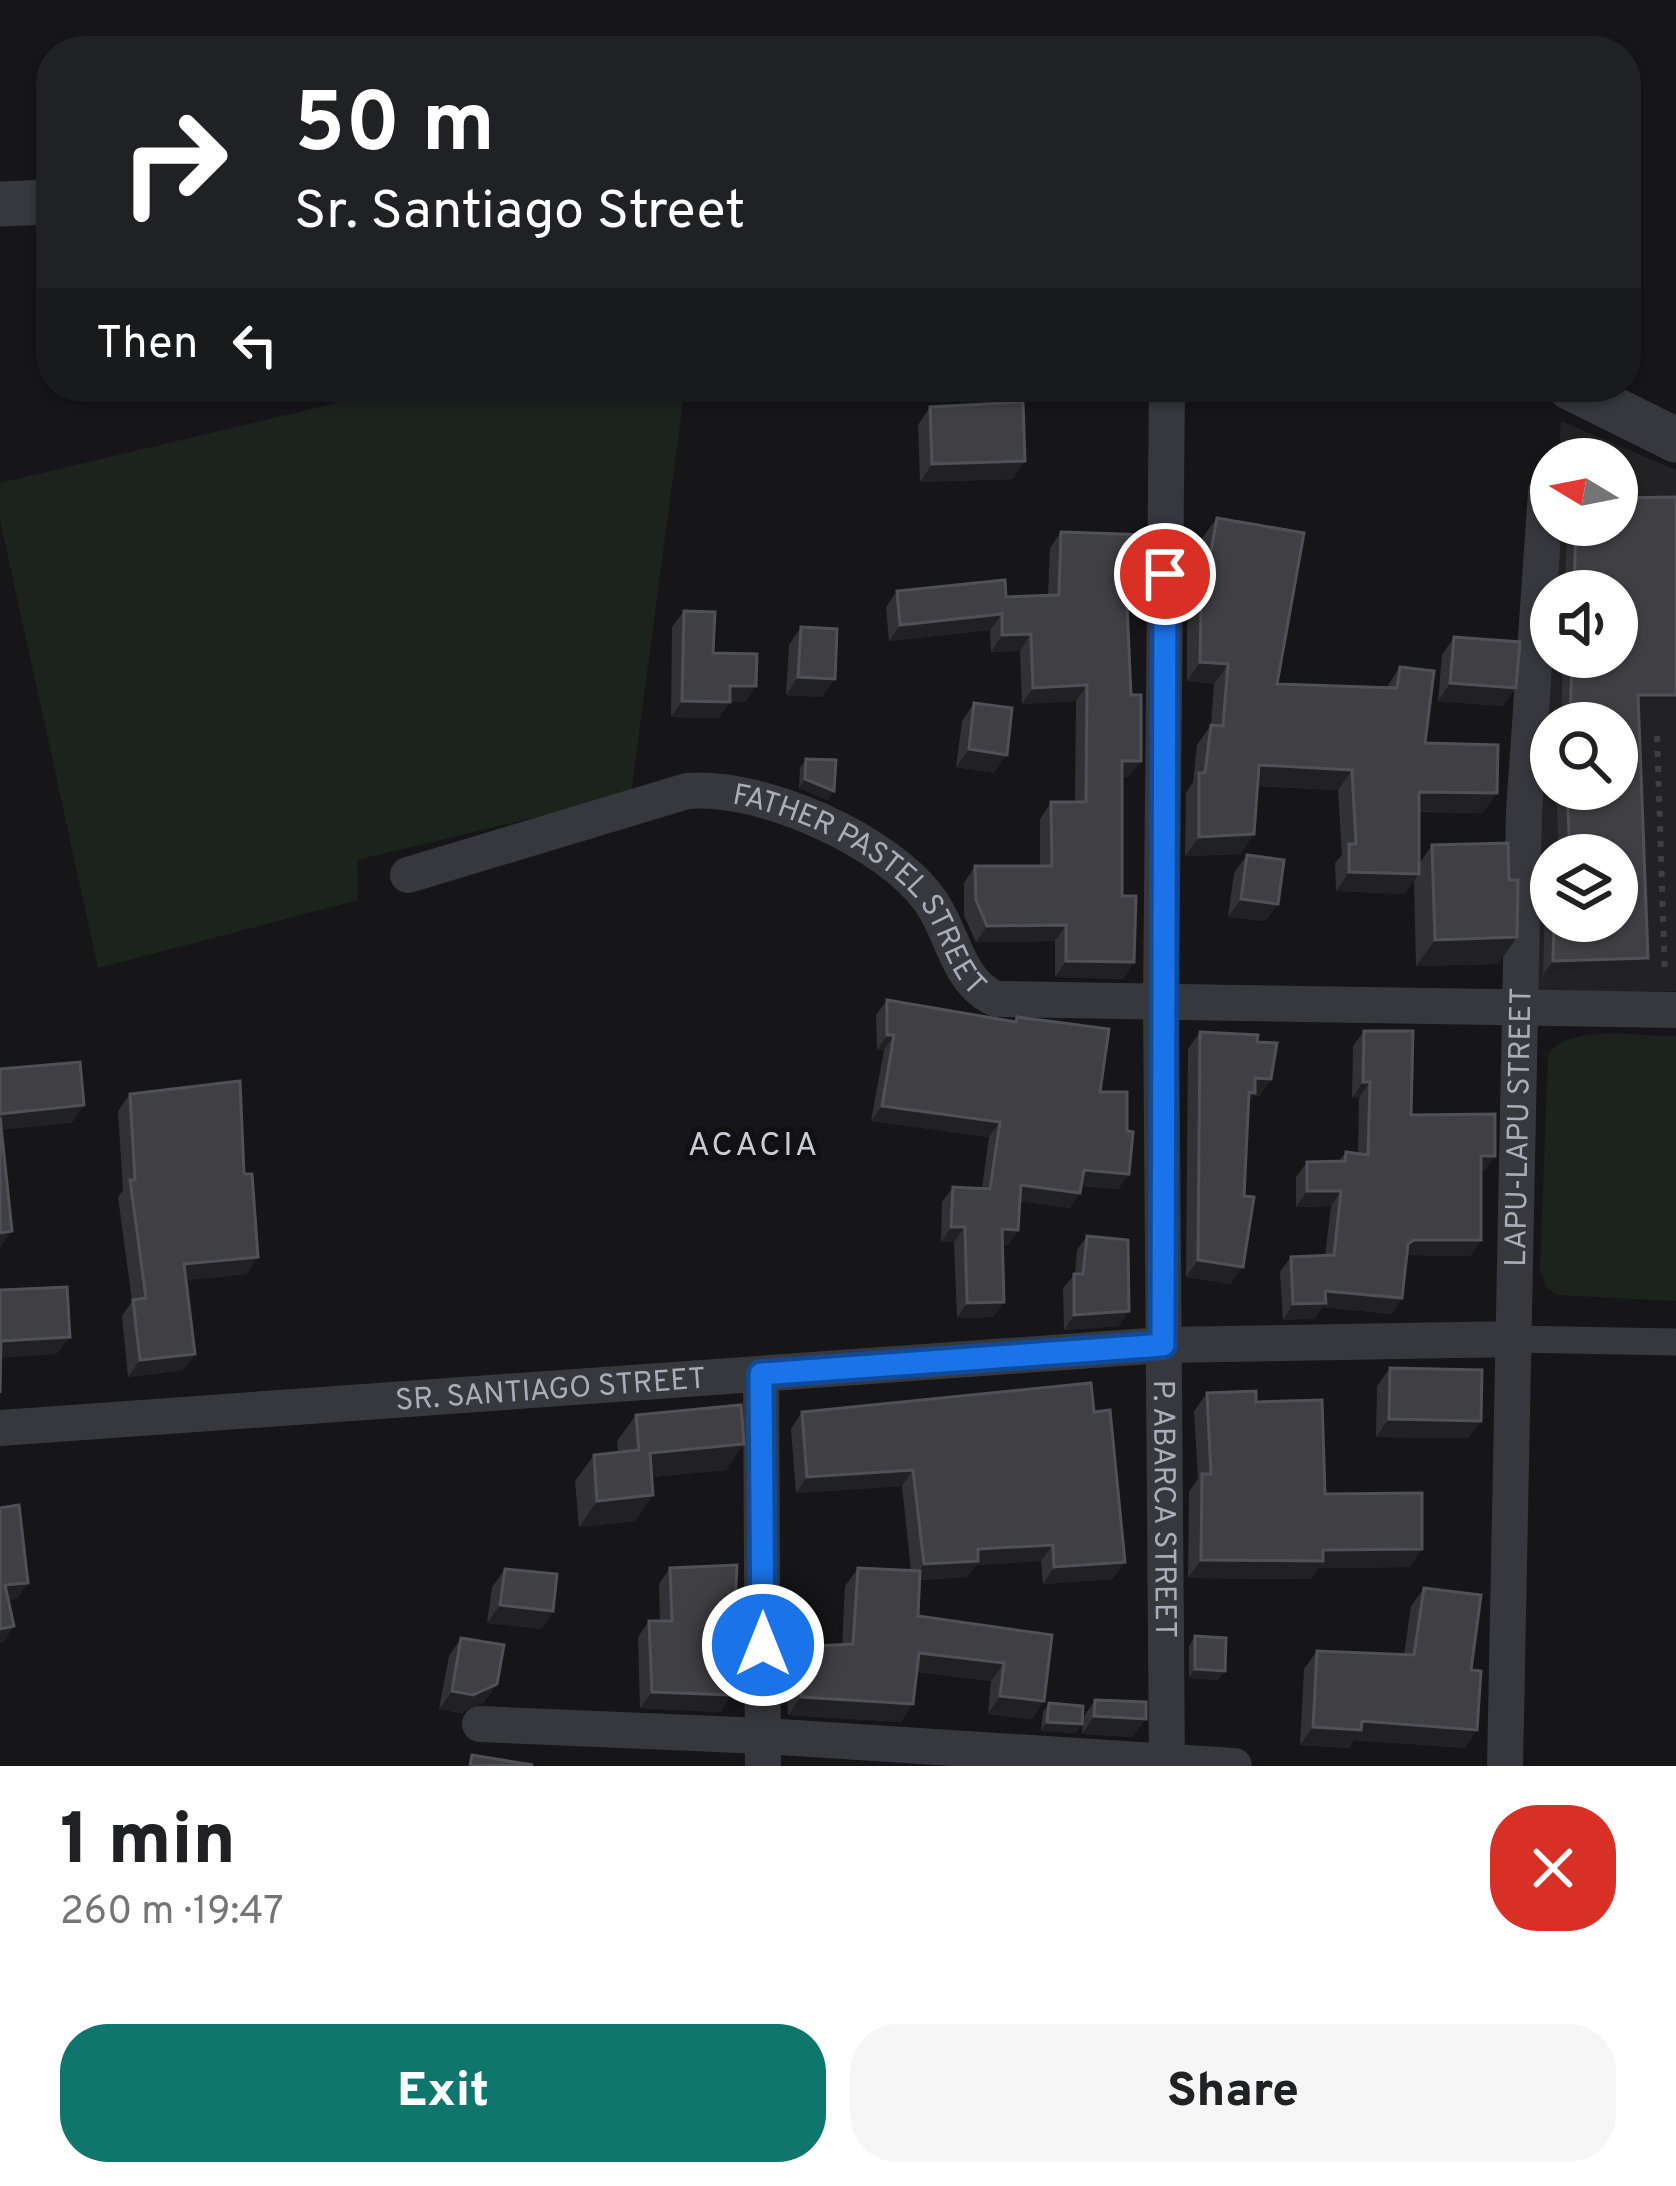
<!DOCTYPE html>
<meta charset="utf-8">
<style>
:root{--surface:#fff;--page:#f6f6f6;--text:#202124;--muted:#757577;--accent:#0f766e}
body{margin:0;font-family:Overpass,sans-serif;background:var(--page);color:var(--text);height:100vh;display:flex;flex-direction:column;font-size:45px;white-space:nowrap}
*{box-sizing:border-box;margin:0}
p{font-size:39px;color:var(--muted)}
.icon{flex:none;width:66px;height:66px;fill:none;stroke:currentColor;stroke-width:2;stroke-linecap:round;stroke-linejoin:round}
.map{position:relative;height:1766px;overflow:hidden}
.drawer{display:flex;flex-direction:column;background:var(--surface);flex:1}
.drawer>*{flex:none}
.top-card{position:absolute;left:36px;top:36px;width:1605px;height:366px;border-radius:48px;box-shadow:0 3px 9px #0004;background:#202124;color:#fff;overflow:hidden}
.needle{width:78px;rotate:280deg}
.controls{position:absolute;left:1530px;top:438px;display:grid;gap:24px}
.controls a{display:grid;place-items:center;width:108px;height:108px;border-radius:50%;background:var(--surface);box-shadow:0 3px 9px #0004;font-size:60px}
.pin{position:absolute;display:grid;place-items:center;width:102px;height:102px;color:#fff;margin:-51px;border:6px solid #fff;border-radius:50%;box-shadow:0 3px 12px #0007}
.me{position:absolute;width:132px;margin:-66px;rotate:0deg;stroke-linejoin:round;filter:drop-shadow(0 0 9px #0008)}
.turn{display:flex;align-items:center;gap:42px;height:252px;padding:0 60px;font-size:54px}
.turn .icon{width:156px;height:156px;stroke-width:2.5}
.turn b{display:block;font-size:84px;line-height:102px}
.then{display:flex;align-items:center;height:114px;padding:0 60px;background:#0003;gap:24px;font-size:45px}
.round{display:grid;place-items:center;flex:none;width:126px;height:126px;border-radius:48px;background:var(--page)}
.head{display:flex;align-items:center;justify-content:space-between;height:204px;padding:0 60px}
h1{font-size:72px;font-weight:800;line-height:90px}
.button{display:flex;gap:24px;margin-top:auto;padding:24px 60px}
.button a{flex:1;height:138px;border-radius:48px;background:var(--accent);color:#fff;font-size:48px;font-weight:800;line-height:138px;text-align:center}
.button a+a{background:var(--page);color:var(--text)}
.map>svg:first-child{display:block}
</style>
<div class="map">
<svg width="1676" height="1766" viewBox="0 0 1676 1766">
<rect width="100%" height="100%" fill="#161618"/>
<path fill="#222225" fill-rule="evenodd" d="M1561 421 1676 470V991L1537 993V809L1554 525H1617V459H1558ZM1551 591H1617V657H1551ZM1551 723H1617V789H1551ZM1551 855H1617V921H1551Z"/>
<path fill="#1c231d" d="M404 387H685L631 794 357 860 358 900 98 968 0 520V483Z
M1676 1036V1301L1557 1295 1547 1288 1540 1269 1548 1054C1570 1023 1641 1037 1676 1036Z"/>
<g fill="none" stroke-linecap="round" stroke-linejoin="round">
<path stroke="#3d3f44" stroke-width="6" stroke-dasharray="6 9" stroke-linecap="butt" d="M1657 736 1665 976"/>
<path stroke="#37383d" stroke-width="27" d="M1515 1339 1676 1342"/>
<g stroke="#37383d" stroke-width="36">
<path id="s1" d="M1167 387 1161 1000 1167 1766"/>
<path id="s2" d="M408 875 687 791C760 784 889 841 931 902 954 935 957 982 996 999L1676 1010"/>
<path d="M761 1374 763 1766"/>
<path id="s3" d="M0 1428 1163 1345 1515 1339"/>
<path d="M480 1724 764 1736 1234 1766"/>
<path id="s4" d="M1505 1766 1524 811 1546 492"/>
</g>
<path stroke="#37383d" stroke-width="45" d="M0 204 51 202
M1569 387 1676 440"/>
</g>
<path fill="#323236" d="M930 407 1013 479 920 482 918 425Z
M1217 518 1277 684 1386 688 1400 667 1425 743 1483 813 1419 812V864L1432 845 1509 880 1517 937 1498 964 1416 966 1414 881 1405 894 1336 891 1335 863 1342 855 1338 790 1257 786 1254 834 1240 854 1185 856 1186 793 1193 782 1197 745 1211 725 1214 684 1187 681V626L1203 537Z
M1567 525H1617L1676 709H1638V972L1543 975 1545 905 1551 896V921H1617V855H1559L1556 789H1617V723H1561L1563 657H1617V591H1565Z
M1061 532 1148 582 1136 598H1127L1129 777H1122V896L1134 962 1123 979 1055 977V941L976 942 964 916V883L975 866H1040V819L1051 802H1075L1076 701 1022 704 1020 651 991 652 990 630 889 641 886 607 897 591 1006 597 1048 595 1050 548Z
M684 611 713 653 756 686 745 702H730L718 718 671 717 672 627Z
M801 627 822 697 786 695 789 645Z
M1454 637 1503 706 1438 701 1442 655Z
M974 703 994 773 956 767 962 721Z
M806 759 828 800 799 788 800 768Z
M1247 855 1278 904 1265 921 1228 917 1234 873Z
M887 1000 1014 1021 1017 1017 1100 1092 1127 1131 1129 1174 1118 1189 1082 1186 1070 1208 1020 1201 1018 1230 1008 1245H1003L1004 1302 993 1317 957 1318 954 1242H941L942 1202 953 1187 982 1188 989 1137 871 1121 884 1050H877L876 1015Z
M1364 1031 1411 1115 1485 1171H1481V1240L1470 1256 1407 1255 1402 1298 1391 1314 1322 1307 1315 1318 1283 1320 1280 1272 1291 1257 1325 1256 1331 1206 1296 1207V1177L1307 1162 1339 1161 1346 1152 1358 1154 1359 1098H1352L1353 1046Z
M1200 1032 1257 1042 1271 1079 1259 1096H1253L1249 1101 1231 1284 1186 1277 1188 1049Z
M130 1094 244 1174 258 1257 247 1274 186 1280 195 1354 183 1370 128 1377 122 1316 132 1301 118 1197 123 1190 118 1111Z
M1087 1236 1119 1326 1064 1330 1063 1288 1075 1274 1077 1250Z
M1390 1368 1481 1421 1468 1438 1376 1437 1377 1386Z
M1091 1383 1113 1579 1043 1584 1041 1561 976 1565 967 1577 920 1580 918 1616 1052 1635 1032 1719 988 1714 991 1681 917 1672 901 1722 788 1715 786 1665 799 1647 842 1645 845 1586 858 1568 911 1571 902 1486 796 1493 791 1429 802 1412Z
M1207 1393 1256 1402 1325 1494 1410 1567 1318 1568 1311 1579 1188 1578 1189 1492 1198 1479 1194 1411Z
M636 1415 726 1470 652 1477 635 1521 579 1527 575 1481 594 1455 618 1452 617 1441Z
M670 1568 731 1695 720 1712 640 1708 638 1637 649 1621H660L659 1584Z
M505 1569 553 1611 541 1629 487 1623 492 1587Z
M1424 1588 1471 1670 1465 1748 1354 1740 1349 1748 1300 1745 1304 1669 1317 1651 1404 1655 1411 1606Z
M1195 1636 1218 1680 1189 1678V1646Z
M461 1638 497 1684 484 1702 461 1713 439 1709 449 1656Z
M1095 1700 1133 1737 1082 1734 1083 1718Z
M1049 1703 1082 1724 1075 1733 1041 1731 1043 1712Z"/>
<path fill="#212124" d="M1025 461 1013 479 920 482 932 464Z
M1126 581 1148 582 1136 598 1115 597Z
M1002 614 990 630 889 641 900 625Z
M1031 634 1020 651 991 652 1002 635Z
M1200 662 1228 664 1214 684 1187 681Z
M798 677 835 679 822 697 786 695Z
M1450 683 1516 688 1503 706 1438 701Z
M1087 685 1076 701 1022 704 1033 688Z
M730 686H756L745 702H725H730L718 718 671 717 682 701Z
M1638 695H1676V709H1628Z
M969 749 1007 755 994 773 956 767Z
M1122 761H1141L1129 777H1111Z
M1259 765 1352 770 1338 790 1245 785Z
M805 779 834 791 828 800 799 788Z
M1419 792 1497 793 1483 813 1405 811Z
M1254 834 1240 854 1185 856 1199 837Z
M1349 872 1419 874 1405 894 1336 891Z
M1241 899 1278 904 1265 921 1228 917Z
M1066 925 1055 941 976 942 987 926Z
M1517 937 1498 964 1416 966 1435 940Z
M1648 958 1638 972 1543 975 1553 961Z
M1066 961 1134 962 1123 979 1055 977Z
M887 1035H894L884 1050H877Z
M1255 1078 1271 1079 1259 1096H1253L1243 1110Z
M1363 1082H1370L1359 1098H1352Z
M84 1105 72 1123 0 1130V1114Z
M882 1106 1000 1122 989 1137 871 1121Z
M1481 1156H1495L1485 1171H1471Z
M1084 1170 1129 1174 1118 1189 1074 1185Z
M1021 1185 1080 1193 1070 1208 1010 1200Z
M1307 1191H1341L1331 1206 1296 1207Z
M951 1227H965L954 1242H941Z
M1002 1229 1018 1230 1008 1245 992 1244Z
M12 1231 0 1248V1233Z
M1414 1240H1481L1470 1256 1403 1255 1408 1244Z
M258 1257 247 1274 173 1281 184 1264Z
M1198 1260 1243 1267 1231 1284 1186 1277Z
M1325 1291 1402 1298 1391 1314 1322 1307 1315 1318 1283 1320 1293 1304Z
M1004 1302 993 1317 957 1318 967 1303Z
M1129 1311 1119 1326 1064 1330 1074 1315Z
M70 1337 57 1354 0 1358V1342Z
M195 1354 183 1370 128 1377 140 1360Z
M1389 1419 1481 1421 1468 1438 1376 1437Z
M744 1444 726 1470 631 1479 650 1453Z
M913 1470 902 1486 796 1493 807 1477Z
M653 1495 635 1521 579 1527 597 1501Z
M1053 1545 1041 1561 976 1565 967 1577 912 1580 924 1564 978 1549Z
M1422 1549 1410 1567 1318 1568 1311 1579 1188 1578 1201 1560 1323 1550Z
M1125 1562 1113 1579 1043 1584 1054 1567Z
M28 1583 17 1599 0 1601 5 1585Z
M500 1605 553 1611 541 1629 487 1623Z
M14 1626 3 1643H0V1629Z
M919 1653 1004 1663 991 1681 906 1671Z
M1195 1669 1225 1671 1218 1680 1189 1678Z
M497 1684 484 1702 461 1713 439 1709 452 1691Z
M652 1692 731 1695 720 1712 640 1708Z
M1000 1696 1044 1701 1032 1719 988 1714Z
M801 1697 913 1704 901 1722 788 1715Z
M1094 1716 1146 1719 1133 1737 1082 1734Z
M1362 1721 1477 1730 1465 1748 1354 1740 1349 1748 1300 1745 1313 1727Z
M1047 1722 1082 1724 1075 1733 1041 1731Z"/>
<path fill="#3f3f44" stroke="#4f5156" stroke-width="3" d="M1023 402 1025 461 932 464 930 407Z
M1676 497V695H1638L1648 958 1553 961 1554 921H1617V855H1570L1567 789H1617V723H1570L1572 657H1617V591H1574L1576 525H1617V498Z
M1217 518 1304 533 1277 684 1397 688 1400 667 1434 671 1425 743 1498 745 1497 793 1419 792V874L1349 872V844H1356L1352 770 1259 765 1254 834 1199 837V773H1205L1211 725 1223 726 1228 664 1200 662 1201 606Z
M1061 532 1150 535 1148 582 1126 581 1131 695H1141V761H1122V896H1136L1134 962 1066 961V925L987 926 976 900 975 866H1052L1051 802H1086L1087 685 1033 688 1031 634 1002 635V614L900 625 897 591 1005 580 1006 597 1059 595Z
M684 611 715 612 713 653 757 654 756 686H730V702L682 701Z
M801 627 837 629 835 679 798 677Z
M1454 637 1520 642 1516 688 1450 683Z
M974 703 1012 708 1007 755 969 749Z
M806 759 836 760 834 791 805 779Z
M1508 843 1509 880H1518L1517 937 1435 940 1432 845Z
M1247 855 1284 860 1278 904 1241 899Z
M887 1000 1016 1022 1017 1017 1109 1029 1100 1092H1127V1131L1133 1132 1129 1174 1084 1170 1080 1193 1021 1185 1018 1230 1002 1229 1004 1302 967 1303 965 1227H951L953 1187 990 1189 1000 1122 882 1106 894 1035H887Z
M1364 1031H1413L1411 1115 1495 1114V1156H1481V1240H1414L1408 1244 1402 1298 1325 1291 1326 1303 1293 1304 1291 1257 1334 1255 1341 1191H1307V1162L1345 1161 1346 1152 1368 1155 1370 1082H1363Z
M1200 1032 1258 1035 1257 1042 1277 1043 1271 1079 1255 1078V1093L1249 1092 1244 1196 1254 1197 1243 1267 1198 1260Z
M80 1062 84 1105 0 1114V1069Z
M240 1081 244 1174H252L258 1257 184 1264 195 1354 140 1360 133 1300 146 1298 130 1180H135L130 1094Z
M0 1117 12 1231 0 1233Z
M1087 1236 1128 1240 1129 1311 1074 1315V1274H1083Z
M67 1287 70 1337 1 1341 0 1393V1290Z
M1390 1368 1482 1370 1481 1421 1389 1419Z
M1091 1383 1094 1412 1110 1410 1125 1562 1054 1567 1053 1545 978 1549V1561L924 1564 913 1470 807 1477 802 1412Z
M1256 1391V1402L1322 1400 1325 1494 1422 1493V1549L1323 1550V1561L1201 1560 1202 1474H1211L1207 1393Z
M741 1405 744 1444 650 1453 653 1495 597 1501 594 1455 639 1450 636 1415Z
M19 1505 28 1583 5 1585 14 1626 0 1629V1508Z
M737 1565 731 1695 652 1692 649 1621H672L670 1568Z
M858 1568 920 1571 918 1616 1052 1635 1044 1701 1000 1696 1004 1663 919 1653 913 1704 801 1697 799 1647 853 1644Z
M505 1569 557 1574 553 1611 500 1605Z
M1424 1588 1481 1595 1471 1670 1481 1671 1477 1730 1362 1721 1361 1730 1313 1727 1317 1651 1414 1655Z
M1195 1636 1226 1638 1225 1671 1195 1669Z
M461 1638 504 1645 497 1684 473 1695 452 1691Z
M1095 1700 1146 1702V1719L1094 1716Z
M1049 1703 1083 1706 1082 1724 1047 1722Z
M472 1755 533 1765 470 1766Z"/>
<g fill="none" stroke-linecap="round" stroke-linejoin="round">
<g stroke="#114b97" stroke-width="30">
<path id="route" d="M763 1645 761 1374 1163 1345 1165 574"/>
</g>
<use href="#route" stroke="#1a73e8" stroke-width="21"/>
</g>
<g text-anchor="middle" stroke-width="12" stroke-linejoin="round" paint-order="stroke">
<g font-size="30" fill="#a8adb8" stroke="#111113">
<text dy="10" stroke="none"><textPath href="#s2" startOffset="504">FATHER PASTEL STREET</textPath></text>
<text dy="10" stroke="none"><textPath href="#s4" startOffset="639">LAPU-LAPU STREET</textPath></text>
<text dy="10" stroke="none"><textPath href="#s3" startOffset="552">SR. SANTIAGO STREET</textPath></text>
<text dy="10" stroke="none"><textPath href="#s1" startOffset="1122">P. ABARCA STREET</textPath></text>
</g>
<g font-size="33" letter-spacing="3" fill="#c9ccd4" stroke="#111113">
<text x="754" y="1155">ACACIA</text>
</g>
</g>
</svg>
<div class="controls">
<a><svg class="needle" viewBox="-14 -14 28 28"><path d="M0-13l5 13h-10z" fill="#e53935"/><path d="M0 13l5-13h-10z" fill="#757577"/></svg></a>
<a><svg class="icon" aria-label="sound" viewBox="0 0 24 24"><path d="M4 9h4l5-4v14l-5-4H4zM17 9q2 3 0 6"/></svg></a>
<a><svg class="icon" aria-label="search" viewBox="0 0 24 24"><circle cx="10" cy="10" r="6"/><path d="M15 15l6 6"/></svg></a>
<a><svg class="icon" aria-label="layers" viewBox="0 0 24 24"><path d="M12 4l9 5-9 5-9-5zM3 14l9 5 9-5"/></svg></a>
</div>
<div class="pin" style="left:1165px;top:574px;background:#d93025"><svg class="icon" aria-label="arrive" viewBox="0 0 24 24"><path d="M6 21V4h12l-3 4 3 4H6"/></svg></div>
<svg class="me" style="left:763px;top:1645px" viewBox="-20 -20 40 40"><circle r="17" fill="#1a73e8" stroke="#fff" stroke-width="3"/><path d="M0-11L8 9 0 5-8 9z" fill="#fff"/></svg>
<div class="top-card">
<div class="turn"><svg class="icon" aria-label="right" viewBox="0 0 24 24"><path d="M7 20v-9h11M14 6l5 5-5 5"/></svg><div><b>50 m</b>Sr. Santiago Street</div></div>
<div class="then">Then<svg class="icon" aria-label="left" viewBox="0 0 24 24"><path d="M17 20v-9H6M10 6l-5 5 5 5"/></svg></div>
</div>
</div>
<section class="drawer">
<div class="head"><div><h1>1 min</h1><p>260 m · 19:47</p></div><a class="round" style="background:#d93025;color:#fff"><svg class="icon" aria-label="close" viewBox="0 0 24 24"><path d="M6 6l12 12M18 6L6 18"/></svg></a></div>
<div class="button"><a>Exit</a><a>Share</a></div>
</section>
